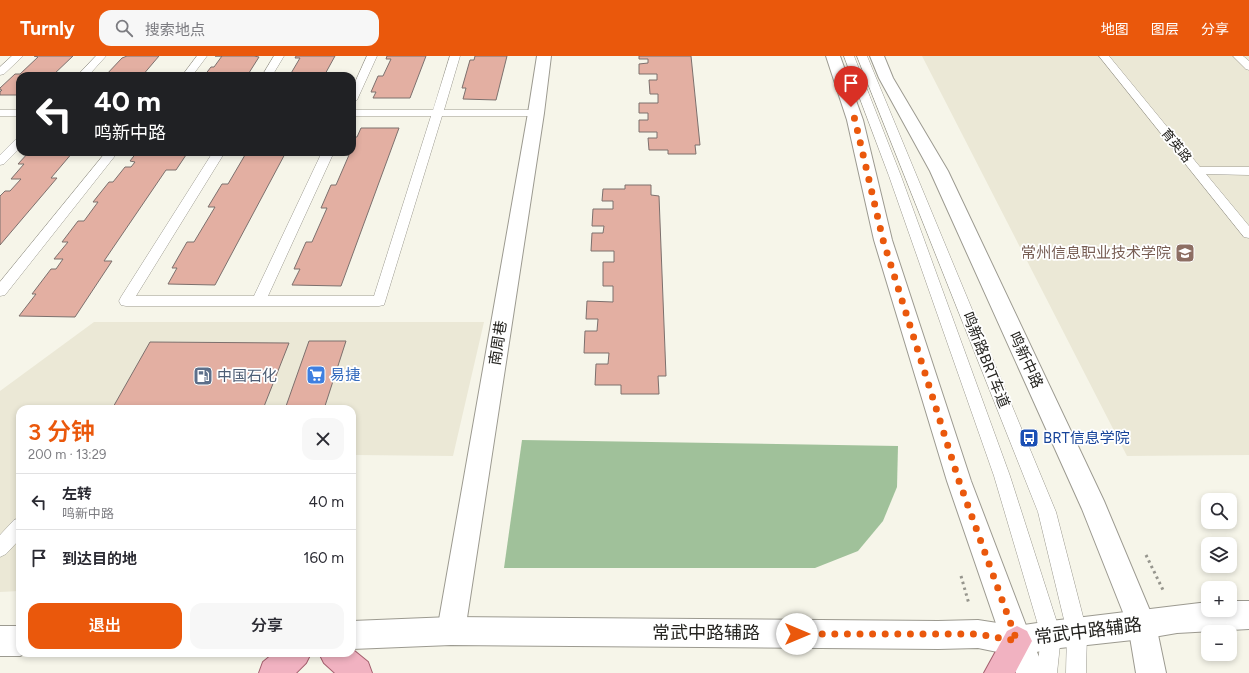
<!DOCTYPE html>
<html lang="zh">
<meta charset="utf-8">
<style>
:root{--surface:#fff;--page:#f7f7f7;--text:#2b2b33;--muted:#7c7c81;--line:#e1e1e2;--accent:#ea580c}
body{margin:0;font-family:Figtree,"Noto Sans SC",sans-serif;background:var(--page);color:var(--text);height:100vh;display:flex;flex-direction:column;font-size:15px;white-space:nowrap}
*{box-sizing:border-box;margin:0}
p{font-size:13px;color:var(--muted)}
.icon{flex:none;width:22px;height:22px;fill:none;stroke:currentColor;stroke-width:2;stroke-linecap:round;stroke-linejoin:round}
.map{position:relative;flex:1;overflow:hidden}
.panel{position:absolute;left:16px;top:349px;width:340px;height:252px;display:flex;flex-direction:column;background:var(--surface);border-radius:12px;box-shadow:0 2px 6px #0003}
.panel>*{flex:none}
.banner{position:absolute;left:16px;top:16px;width:340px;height:84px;border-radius:12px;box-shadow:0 2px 6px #0003;background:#202124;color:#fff;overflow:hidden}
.controls{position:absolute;left:1201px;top:437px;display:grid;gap:8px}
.controls a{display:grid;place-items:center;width:36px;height:36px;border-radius:8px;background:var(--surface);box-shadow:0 2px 6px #0003;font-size:20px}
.pin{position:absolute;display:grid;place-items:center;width:34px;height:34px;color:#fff;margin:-41px -17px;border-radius:50% 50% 50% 0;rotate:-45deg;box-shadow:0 0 4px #0007}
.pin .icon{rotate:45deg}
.me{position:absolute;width:44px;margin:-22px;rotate:90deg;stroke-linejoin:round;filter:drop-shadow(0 0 3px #0008)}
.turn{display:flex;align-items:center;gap:14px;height:84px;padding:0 12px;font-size:18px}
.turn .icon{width:52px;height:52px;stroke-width:2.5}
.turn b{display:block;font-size:28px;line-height:34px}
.round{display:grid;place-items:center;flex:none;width:42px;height:42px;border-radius:12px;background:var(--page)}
.headline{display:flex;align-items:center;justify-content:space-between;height:68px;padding:0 12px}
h1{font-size:24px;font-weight:600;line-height:30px;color:var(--accent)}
.primary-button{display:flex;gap:8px;margin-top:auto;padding:8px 12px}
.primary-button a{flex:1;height:46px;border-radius:12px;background:var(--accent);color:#fff;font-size:16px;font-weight:600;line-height:46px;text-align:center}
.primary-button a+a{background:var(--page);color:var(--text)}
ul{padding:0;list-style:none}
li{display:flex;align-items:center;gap:12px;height:56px;padding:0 12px;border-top:1px solid var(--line)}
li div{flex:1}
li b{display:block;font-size:15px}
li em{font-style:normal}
header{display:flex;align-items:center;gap:24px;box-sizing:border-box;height:56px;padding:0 20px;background:var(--accent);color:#fff}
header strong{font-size:19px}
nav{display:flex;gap:22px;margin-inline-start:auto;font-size:14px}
.search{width:280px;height:36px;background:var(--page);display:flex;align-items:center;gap:10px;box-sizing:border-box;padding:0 14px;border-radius:12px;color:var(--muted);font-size:15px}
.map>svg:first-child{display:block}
</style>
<header>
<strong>Turnly</strong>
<div class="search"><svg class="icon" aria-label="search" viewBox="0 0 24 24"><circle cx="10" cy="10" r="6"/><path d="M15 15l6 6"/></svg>搜索地点</div>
<nav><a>地图</a><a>图层</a><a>分享</a></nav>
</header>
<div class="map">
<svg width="1249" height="617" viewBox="0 0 1249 617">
<rect width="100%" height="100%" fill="#f6f5e9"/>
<path fill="#ebe8d6" d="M922 0H1249V399L1127 400Z
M94 266H484L453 400 356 399 352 413V353H20V535L0 536V335Z"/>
<path fill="#a0c19a" d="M522 384 898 390 897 431 883 465 858 495 815 512H504Z"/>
<path fill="#e3afa2" stroke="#7c706d" d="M34 0H73L52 20H20V39H0V36L2 34H0V32L15 18H20L38 1Z
M127 0H159L142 20H105L122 2Z
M215 0H254L259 1 247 20H204L211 11H214L222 0Z
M296 0H335L324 20H285L290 19 300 2H295Z
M387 0H426L410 42H373L376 36H371L378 20H383L391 3H386Z
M475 0H507L496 44 463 43 466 32H462L470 4H474Z
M639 0H691L700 89H695L696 98H668V94H649L648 82H657V76H639V64H648V57H639V47H658V38H650L649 24H657V18H639V8L648 7V3H639Z
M361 72H399L341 230 292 229 300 213H294L306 186H312L327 152H321L331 129H336L349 99H344L346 96H352V81H357Z
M29 96H73L51 122H57L0 189V140L5 135H10L21 123H11L24 108H18Z
M137 96H188L176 114H166L104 205H112L75 261 19 260 36 238H32L51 213H56L63 203H54L68 186H62L78 165H84L98 146H93L109 126H113L125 111H131L135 106 130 105Z
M242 96H286L215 229 168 228 177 212H172L187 186H194L215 151H208L222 128H228L245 99H240Z
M625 129H651V139L659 140 666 320H658L659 338H621V329H595L596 308H608L609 297H584L585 275H597L598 263H586L587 245 613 246V230H603V206H614V195H591L592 177H603L604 170H592L593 153H613V145H602L603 133H625Z
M309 285H346L324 353H285Z
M150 286 289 287 263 353H112Z"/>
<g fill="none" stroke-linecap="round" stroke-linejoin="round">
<g stroke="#9c9a90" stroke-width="1">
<path id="service" d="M12 0H23L4 18 0 19V11Z
M96 0H106L88 20H77Z
M197 0H207L192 20H182Z
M274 0H284L272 20H262Z
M367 0H377L357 44 352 47V33Z
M450 0H460L444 54H536L541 57 536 60H442L384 249 379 250H126L121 249 119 245 121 241 213 96H225L136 240H254L322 96H334L268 240H374L431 60H352V54H433Z
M844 0H854L901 120 1010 420 1061 579 1057 617H1037L1041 579 994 420 889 120Z
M857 0H867L1056 456 1087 576 1086 617H1066L1067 576 1038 456Z
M1099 0H1109L1200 111H1249V119L1206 118 1249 170V182L1244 181Z
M1233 0H1243L1249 5V14L1246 13Z
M0 54H20V60H0Z
M20 82V92L4 108 0 109V99L16 83Z
M106 96H118L5 239 0 240V226Z
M20 462V483L6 498 0 501V479L14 464Z"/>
</g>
<g stroke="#9c9a90" stroke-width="2">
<path id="minor" d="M537 0H551L544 57 465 575 461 585 451 589 441 585 437 575 528 57Z"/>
</g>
<g stroke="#9c9a90" stroke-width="2">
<path id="tertiary" d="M1230 545H1249V573L1177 577 1142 583 1051 593 1017 600 978 592 938 593 451 589 352 593V565L451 561 938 565 978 564 1017 570 1051 565 1208 546V554H1230Z
M0 570H20V597H26L20 600H0Z"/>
</g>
<g stroke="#9c9a90" stroke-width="2">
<path id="secondary" d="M826 0H840L863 64 892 184 971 425 1030 580 1046 617H1016L1002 585 947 425 874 184 847 64Z
M870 0H884L893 22 948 115 1104 445 1156 569 1166 617H1136L1128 569 1082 453 930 115 879 22Z"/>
</g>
<g stroke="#a35e6d" stroke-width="2">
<path id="primary" d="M1017 570 1027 575 1032 585 1015 617H984L1007 575Z
M352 593 368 606 372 617H335L324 607 319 597H352Z
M274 597H311L306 607 296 617H259L263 606Z"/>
</g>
<path stroke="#96958d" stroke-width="3" stroke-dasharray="2.5 3.5" stroke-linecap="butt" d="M1146 499 1164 536
M961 520 969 548"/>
<use href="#service" fill="#fff" fill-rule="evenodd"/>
<use href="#minor" fill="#fff" fill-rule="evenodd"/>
<use href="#tertiary" fill="#fff" fill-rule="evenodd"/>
<use href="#secondary" fill="#fff" fill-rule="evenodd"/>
<use href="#primary" fill="#f1b2c1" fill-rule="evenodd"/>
</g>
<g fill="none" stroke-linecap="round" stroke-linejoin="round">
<path stroke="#ea580c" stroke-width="7" stroke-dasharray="0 12.6" d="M797 578H978L1017 585 959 425 883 184 855 64 851 51"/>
</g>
<defs>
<g id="university-square" transform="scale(1)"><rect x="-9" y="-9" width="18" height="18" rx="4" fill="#8d6e63" stroke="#fff"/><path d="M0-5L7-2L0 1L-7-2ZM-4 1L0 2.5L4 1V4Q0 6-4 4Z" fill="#fff"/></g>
<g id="supermarket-square" transform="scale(1)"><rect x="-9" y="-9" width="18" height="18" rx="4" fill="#3f7fe0" stroke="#fff"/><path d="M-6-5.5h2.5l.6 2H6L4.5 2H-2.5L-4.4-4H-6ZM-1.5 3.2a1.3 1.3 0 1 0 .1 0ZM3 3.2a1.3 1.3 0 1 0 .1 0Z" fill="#fff"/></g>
<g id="fuel-square" transform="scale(1)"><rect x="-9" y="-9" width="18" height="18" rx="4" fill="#5c6f8a" stroke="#fff"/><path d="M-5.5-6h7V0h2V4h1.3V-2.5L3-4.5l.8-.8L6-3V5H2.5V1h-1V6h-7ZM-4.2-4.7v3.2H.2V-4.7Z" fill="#fff"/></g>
<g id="bus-square" transform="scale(1)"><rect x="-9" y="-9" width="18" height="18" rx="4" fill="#1a4fb4" stroke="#fff"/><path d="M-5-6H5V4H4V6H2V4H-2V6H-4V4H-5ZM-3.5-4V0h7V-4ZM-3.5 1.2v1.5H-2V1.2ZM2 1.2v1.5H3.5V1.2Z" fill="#fff"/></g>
</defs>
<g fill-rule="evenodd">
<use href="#university-square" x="1185" y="197"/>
<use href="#supermarket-square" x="316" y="319"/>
<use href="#fuel-square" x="203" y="320"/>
<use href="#bus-square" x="1029" y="382"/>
</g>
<g text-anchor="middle" stroke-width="3.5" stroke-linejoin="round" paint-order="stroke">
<g font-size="13" fill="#252420" stroke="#fff">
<text transform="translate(1177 89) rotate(51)" y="5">育英路</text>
</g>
<g font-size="15" fill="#785e54" stroke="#fff" text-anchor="end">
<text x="1171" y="202">常州信息职业技术学院</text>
</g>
<g font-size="15" fill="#252420" stroke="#fff">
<text transform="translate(498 287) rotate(-81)" y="5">南周巷</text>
<text transform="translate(986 304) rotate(68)" y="5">鸣新路BRT车道</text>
<text transform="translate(1026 304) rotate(65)" y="5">鸣新中路</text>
</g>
<g font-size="15" fill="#366cbe" stroke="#fff" text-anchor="start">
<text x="330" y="324">易捷</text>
</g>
<g font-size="15" fill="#4e5e75" stroke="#fff" text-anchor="start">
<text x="217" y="325">中国石化</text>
</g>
<g font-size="15" fill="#164399" stroke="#fff" text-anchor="start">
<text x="1043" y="387">BRT信息学院</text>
</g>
<g font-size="18" fill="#252420" stroke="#fff">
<text transform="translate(1088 575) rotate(-7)" y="6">常武中路辅路</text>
<text x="706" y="583">常武中路辅路</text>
</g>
</g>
</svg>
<div class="controls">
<a><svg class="icon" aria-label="search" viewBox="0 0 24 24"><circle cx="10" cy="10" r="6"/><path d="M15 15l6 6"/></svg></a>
<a><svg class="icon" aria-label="layers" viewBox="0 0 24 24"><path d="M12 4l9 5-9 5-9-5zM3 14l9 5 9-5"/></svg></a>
<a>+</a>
<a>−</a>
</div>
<div class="pin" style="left:851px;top:51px;background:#d93025"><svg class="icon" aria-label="arrive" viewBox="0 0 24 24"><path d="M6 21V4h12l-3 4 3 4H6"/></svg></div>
<svg class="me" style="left:797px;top:578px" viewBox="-20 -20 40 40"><circle r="19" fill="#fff"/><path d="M0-13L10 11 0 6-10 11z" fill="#ea580c"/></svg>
<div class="banner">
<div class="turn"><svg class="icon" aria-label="left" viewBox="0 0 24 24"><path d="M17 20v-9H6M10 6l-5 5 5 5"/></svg><div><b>40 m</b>鸣新中路</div></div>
</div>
<section class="panel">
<div class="headline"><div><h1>3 分钟</h1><p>200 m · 13:29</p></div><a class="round"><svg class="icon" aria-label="close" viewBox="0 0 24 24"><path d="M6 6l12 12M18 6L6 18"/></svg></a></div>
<ul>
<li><svg class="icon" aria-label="left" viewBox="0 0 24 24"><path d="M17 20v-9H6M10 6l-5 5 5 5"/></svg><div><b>左转</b><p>鸣新中路</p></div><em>40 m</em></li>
<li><svg class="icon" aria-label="arrive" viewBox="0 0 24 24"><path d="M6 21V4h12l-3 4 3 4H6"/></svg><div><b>到达目的地</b></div><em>160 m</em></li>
</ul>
<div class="primary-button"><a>退出</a><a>分享</a></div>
</section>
</div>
